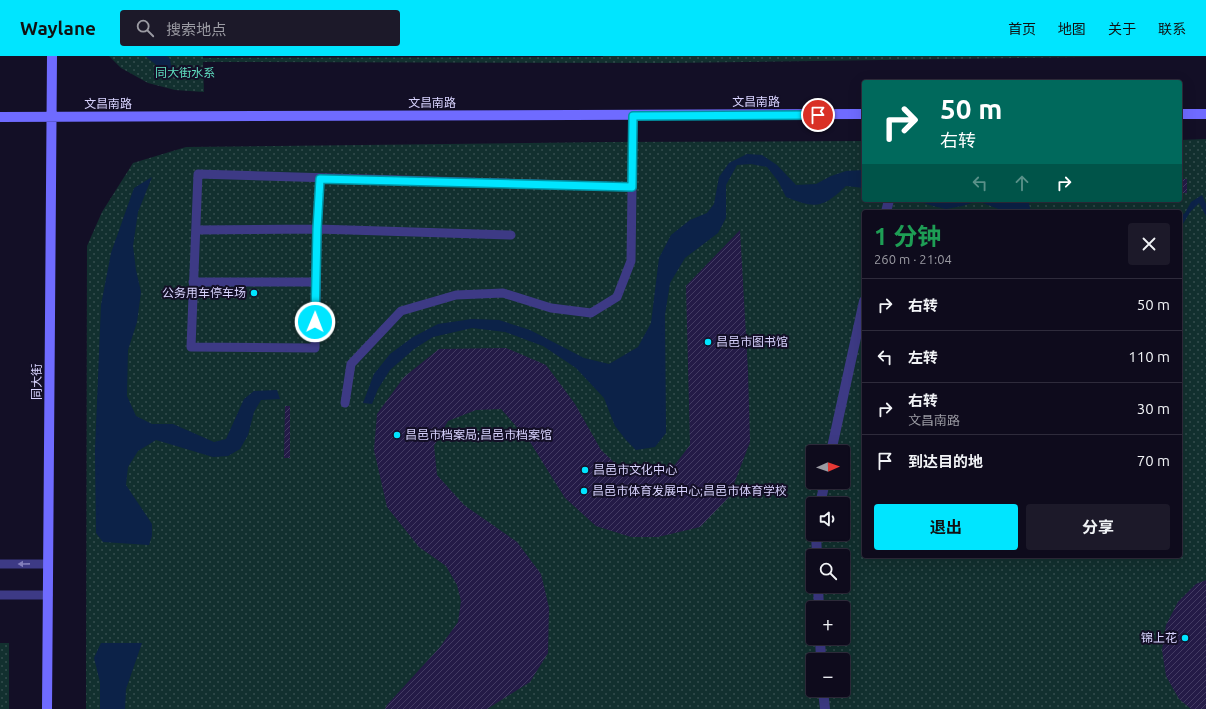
<!DOCTYPE html>
<html lang="zh">
<meta charset="utf-8">
<style>
:root{--surface:#0e0b1c;--page:#1c1929;--text:#f1f3f6;--muted:#9b9ba3;--line:#2e2b3b;--accent:#00e5ff}
body{margin:0;font-family:Ubuntu,"Noto Sans SC",sans-serif;background:var(--page);color:var(--text);height:100vh;display:flex;flex-direction:column;font-size:15px;white-space:nowrap}
*{box-sizing:border-box;margin:0}
p{font-size:13px;color:var(--muted)}
.icon{flex:none;width:22px;height:22px;fill:none;stroke:currentColor;stroke-width:2;stroke-linecap:round;stroke-linejoin:round}
.map{position:relative;flex:1;overflow:hidden}
.side{position:absolute;left:862px;top:154px;width:320px;height:348px;display:flex;flex-direction:column;background:var(--surface);border-radius:4px;box-shadow:0 4px 16px #0002,0 0 0 1px var(--line)}
.side>*{flex:none}
.guide{position:absolute;left:862px;top:24px;width:320px;height:122px;border-radius:4px;box-shadow:0 4px 16px #0002,0 0 0 1px var(--line);background:#00695c;color:#fff;overflow:hidden}
.needle{width:26px;rotate:88deg}
.buttons{position:absolute;left:806px;top:389px;display:grid;gap:8px}
.buttons a{display:grid;place-items:center;width:44px;height:44px;border-radius:4px;background:var(--surface);box-shadow:0 4px 16px #0002,0 0 0 1px var(--line);font-size:20px}
.pin{position:absolute;display:grid;place-items:center;width:34px;height:34px;color:#fff;margin:-17px;border:2px solid #fff;border-radius:50%;box-shadow:0 1px 4px #0007}
.me{position:absolute;width:44px;margin:-22px;rotate:1deg;stroke-linejoin:round;filter:drop-shadow(0 0 3px #0008)}
.turn{display:flex;align-items:center;gap:14px;height:84px;padding:0 12px;font-size:18px}
.turn .icon{width:52px;height:52px;stroke-width:2.5}
.turn b{display:block;font-size:28px;line-height:34px}
.lanes{display:flex;align-items:center;height:38px;padding:0 12px;background:#0003;justify-content:center;gap:20px;direction:ltr}
.lanes .off{opacity:.35}
.round{display:grid;place-items:center;flex:none;width:42px;height:42px;border-radius:4px;background:var(--page)}
.headline{display:flex;align-items:center;justify-content:space-between;height:68px;padding:0 12px}
h1{font-size:24px;font-weight:700;line-height:30px;color:#1e9e55}
.action{display:flex;gap:8px;margin-top:auto;padding:8px 12px}
.action a{flex:1;height:46px;border-radius:4px;background:var(--accent);color:#111;font-size:16px;font-weight:700;line-height:46px;text-align:center}
.action a+a{background:var(--page);color:var(--text)}
ul{padding:0;list-style:none}
li{display:flex;align-items:center;gap:12px;height:52px;padding:0 12px;border-top:1px solid var(--line)}
li div{flex:1}
li b{display:block;font-size:15px}
li em{font-style:normal}
header{display:flex;align-items:center;gap:24px;box-sizing:border-box;height:56px;padding:0 20px;background:var(--accent);color:#111}
header strong{font-size:19px}
nav{display:flex;gap:22px;margin-inline-start:auto;font-size:14px}
.search{width:280px;height:36px;background:var(--page);display:flex;align-items:center;gap:10px;box-sizing:border-box;padding:0 14px;border-radius:4px;color:var(--muted);font-size:15px}
.map>svg:first-child{display:block}
</style>
<header>
<strong>Waylane</strong>
<div class="search"><svg class="icon" aria-label="search" viewBox="0 0 24 24"><circle cx="10" cy="10" r="6"/><path d="M15 15l6 6"/></svg>搜索地点</div>
<nav><a>首页</a><a>地图</a><a>关于</a><a>联系</a></nav>
</header>
<div class="map">
<svg width="1206" height="653" viewBox="0 0 1206 653">
<defs>
<pattern id="green-dots" width="8" height="8" patternUnits="userSpaceOnUse"><rect width="8" height="8" fill="#12302f"/><path d="M2 2h.1M6 6h.1" fill="none" stroke="#344d4e" stroke-width="1.8" stroke-linecap="round"/></pattern>
<pattern id="building-hatch" width="6" height="6" patternUnits="userSpaceOnUse"><rect width="6" height="6" fill="#241b47"/><path d="M-1 1l2-2M0 6l6-6M5 7l2-2" fill="none" stroke="#433b63"/></pattern>
</defs>
<rect width="100%" height="100%" fill="#130f26"/>
<path fill="url(#green-dots)" fill-rule="evenodd" d="M109 0H203V2L603 1V0H1152L671 7 203 6 204 36 175 34 148 27 121 12Z
M1206 83V653H86L87 190 102 156 133 107 186 91 606 86 864 85V144H1180V84ZM864 156H1180V500H864ZM813 396H843V426H813ZM813 448H843V478H813ZM813 500H843V530H813ZM813 552H843V582H813ZM813 604H843V634H813Z
M0 587H9V653H0Z"/>
<path fill="#0c2248" d="M145 0H167L170 3 173 22Z
M747 98 762 99 777 109 796 129 816 128 831 120 846 115 864 114V132L846 130C823 152 816 153 786 141L778 125 767 111 751 108 737 109 726 129V162L718 177 685 202 670 227 665 259 666 377 655 391 636 394 626 384 615 370 604 342 576 312 543 290 505 276 472 272 433 281 414 293 390 314 378 333 372 348 363 347 374 318 390 298 413 281 438 268 472 263 499 264 530 274 584 302 609 308 638 291 651 267 659 202 671 179 690 164 707 157 714 148 719 121 729 107Z
M152 121 138 156 133 190 136 214 141 236 137 266 128 294 127 340 136 360 152 368H173L214 386 226 383 244 343 254 335 277 334 280 343 261 344 254 356 248 379 240 393 228 400 213 401 156 384 138 395 128 411 126 429 152 468V480L149 489 103 486 96 477 95 394 101 249 111 197 134 132Z
M1202 139 1206 148V160L1199 147 1190 156 1180 173V161L1185 157 1191 146Z
M915 144H1028L1031 156H1006L978 145 962 150 946 153 933 150Z
M101 587H142L126 633 125 653H100V626L94 602Z"/>
<path fill="url(#building-hatch)" d="M1180 123H1187V137H1180Z
M740 174 748 315 750 386 729 441 700 471 658 481H631L596 470 565 442 530 386 501 353 476 354 448 365 434 390 437 419 464 449 517 486 541 518 549 552 548 597 530 626 487 653H385L387 649 440 591 458 566 461 545 457 529 446 510 419 491 387 451 374 394 377 358 404 321 439 293 506 292 546 309 575 348 601 394 621 413 649 420 674 410 690 389 686 230Z
M285 350H290V402H284Z
M1206 524V653H1191L1179 643 1166 620 1162 594 1166 569 1178 546 1196 528Z"/>
<g fill="none" stroke-linecap="round" stroke-linejoin="round">
<path stroke="#3d3a85" stroke-width="9" d="M320 123 317 173 315 292 191 291 198 118 632 131
M196 174 317 173 511 179
M193 226H316
M345 347 351 308 401 255 456 239 503 237 551 252 591 257 617 241 631 205 633 60
M0 508H48
M0 539H48"/>
<path stroke="#3d3a85" stroke-width="10" d="M886 156 889 144
M831 396 864 245
M820 448 825 426
M816 478 817 500
M818 530 819 552
M820 582 821 604
M823 634 825 653"/>
<path stroke="#6f6bff" stroke-width="10" d="M1180 58H1206
M0 61 864 58
M47 653 52 0"/>
</g>
<defs><path id="oneway-solid" d="M-6-.8H1V-3.2L6.5 0L1 3.2V.8H-6Z"/></defs>
<use fill="#837fbc" href="#oneway-solid" transform="translate(24 508) rotate(179)"/>
<g fill="none" stroke-linecap="round" stroke-linejoin="round">
<g stroke="#0095a6" stroke-width="10">
<path id="route" d="M315 266 317 173 320 123 632 131 633 60 818 59"/>
</g>
<use href="#route" stroke="#00e5ff" stroke-width="7"/>
</g>
<g fill="#00e5ff" stroke="#130f26" stroke-width="1.5">
<circle cx="254" cy="237" r="4"/>
<circle cx="708" cy="286" r="4"/>
<circle cx="397" cy="379" r="4"/>
<circle cx="585" cy="414" r="4"/>
<circle cx="584" cy="435" r="4"/>
<circle cx="1185" cy="582" r="4"/>
</g>
<g text-anchor="middle" stroke-width="4" stroke-linejoin="round" paint-order="stroke">
<g font-size="12" fill="#5fe0c0" stroke="#130f26">
<text x="185" y="21">同大街水系</text>
</g>
<g font-size="12" fill="#d9d4ff" stroke="#130f26">
<text x="756" y="50">文昌南路</text>
<text x="432" y="51">文昌南路</text>
<text x="108" y="52">文昌南路</text>
<text transform="translate(37 326) rotate(-90)" y="4">同大街</text>
</g>
<g font-size="12" fill="#d9d4ff" stroke="#130f26" text-anchor="start">
<text x="246" y="241" text-anchor="end">公务用车停车场</text>
<text x="716" y="290">昌邑市图书馆</text>
<text x="405" y="383">昌邑市档案局;昌邑市档案馆</text>
<text x="593" y="418">昌邑市文化中心</text>
<text x="592" y="439">昌邑市体育发展中心;昌邑市体育学校</text>
<text x="1177" y="586" text-anchor="end">锦上花</text>
</g>
</g>
</svg>
<div class="buttons">
<a><svg class="needle" viewBox="-14 -14 28 28"><path d="M0-13l5 13h-10z" fill="#e53935"/><path d="M0 13l5-13h-10z" fill="#9b9ba3"/></svg></a>
<a><svg class="icon" aria-label="sound" viewBox="0 0 24 24"><path d="M4 9h4l5-4v14l-5-4H4zM17 9q2 3 0 6"/></svg></a>
<a><svg class="icon" aria-label="search" viewBox="0 0 24 24"><circle cx="10" cy="10" r="6"/><path d="M15 15l6 6"/></svg></a>
<a>+</a>
<a>−</a>
</div>
<div class="pin" style="left:818px;top:59px;background:#d93025"><svg class="icon" aria-label="arrive" viewBox="0 0 24 24"><path d="M6 21V4h12l-3 4 3 4H6"/></svg></div>
<svg class="me" style="left:315px;top:266px" viewBox="-20 -20 40 40"><circle r="17" fill="#00e5ff" stroke="#fff" stroke-width="3"/><path d="M0-11L8 9 0 5-8 9z" fill="#fff"/></svg>
<div class="guide">
<div class="turn"><svg class="icon" aria-label="right" viewBox="0 0 24 24"><path d="M7 20v-9h11M14 6l5 5-5 5"/></svg><div><b>50 m</b>右转</div></div>
<div class="lanes"><svg class="icon off" aria-label="left" viewBox="0 0 24 24"><path d="M17 20v-9H6M10 6l-5 5 5 5"/></svg><svg class="icon off" aria-label="ahead" viewBox="0 0 24 24"><path d="M12 20V5M6 11l6-6 6 6"/></svg><svg class="icon" aria-label="right" viewBox="0 0 24 24"><path d="M7 20v-9h11M14 6l5 5-5 5"/></svg></div>
</div>
<section class="side">
<div class="headline"><div><h1>1 分钟</h1><p>260 m · 21:04</p></div><a class="round"><svg class="icon" aria-label="close" viewBox="0 0 24 24"><path d="M6 6l12 12M18 6L6 18"/></svg></a></div>
<ul>
<li><svg class="icon" aria-label="right" viewBox="0 0 24 24"><path d="M7 20v-9h11M14 6l5 5-5 5"/></svg><div><b>右转</b></div><em>50 m</em></li>
<li><svg class="icon" aria-label="left" viewBox="0 0 24 24"><path d="M17 20v-9H6M10 6l-5 5 5 5"/></svg><div><b>左转</b></div><em>110 m</em></li>
<li><svg class="icon" aria-label="right" viewBox="0 0 24 24"><path d="M7 20v-9h11M14 6l5 5-5 5"/></svg><div><b>右转</b><p>文昌南路</p></div><em>30 m</em></li>
<li><svg class="icon" aria-label="arrive" viewBox="0 0 24 24"><path d="M6 21V4h12l-3 4 3 4H6"/></svg><div><b>到达目的地</b></div><em>70 m</em></li>
</ul>
<div class="action"><a>退出</a><a>分享</a></div>
</section>
</div>
